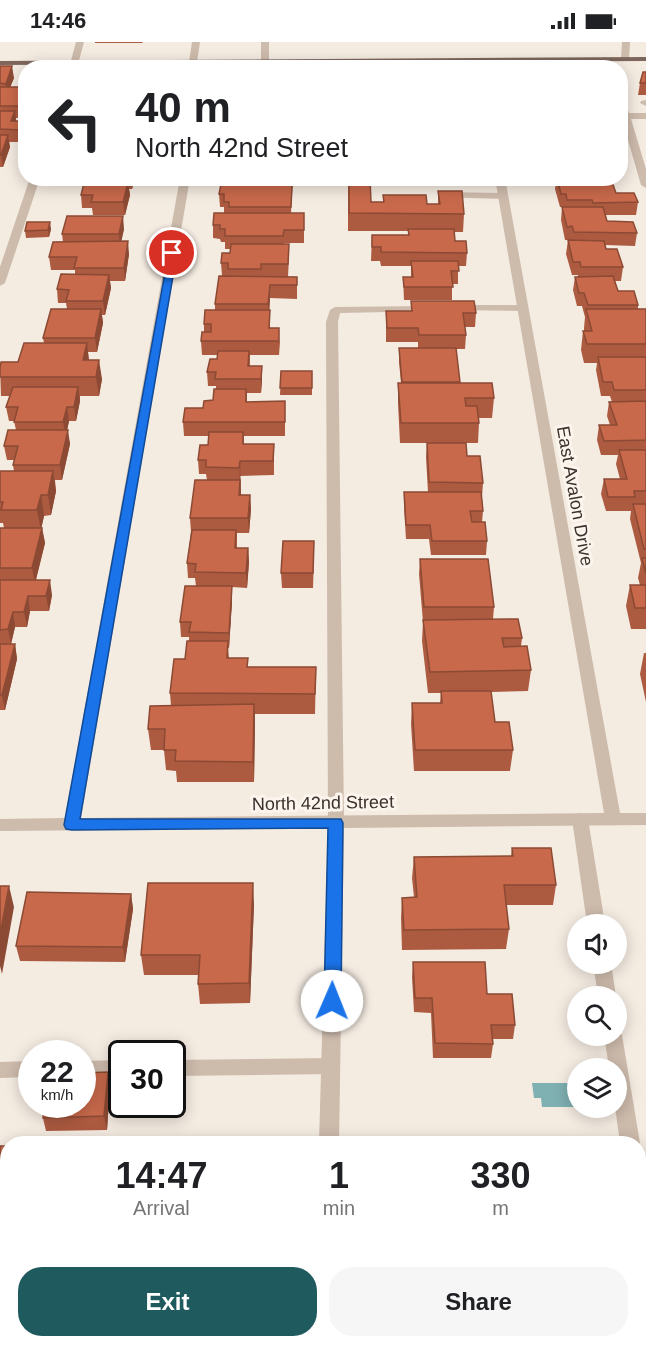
<!DOCTYPE html>
<style>
:root{--surface:#fff;--page:#f6f6f6;--text:#202124;--muted:#757577;--accent:#1f5a5e}
body{margin:0;font-family:Helvetica,sans-serif;background:var(--page);color:var(--text);height:100vh;display:flex;flex-direction:column;font-size:22px;white-space:nowrap}
*{box-sizing:border-box;margin:0}
p{font-size:20px;color:var(--muted)}
.icon{flex:none;width:33px;height:33px;fill:none;stroke:currentColor;stroke-width:2;stroke-linecap:round;stroke-linejoin:round}
.map{position:relative;flex:1;overflow:hidden}
.panel{position:absolute;left:0px;top:1094px;width:646px;height:212px;display:flex;flex-direction:column;background:var(--surface);border-radius:24px 24px 0 0;box-shadow:0 3px 15px #0003}
.panel>*{flex:none}
.guide{position:absolute;left:18px;top:18px;width:610px;height:126px;border-radius:24px;box-shadow:0 3px 15px #0003;background:#fff;color:var(--text);overflow:hidden}
.fabs{position:absolute;left:567px;top:872px;display:grid;gap:12px}
.fabs a{display:grid;place-items:center;width:60px;height:60px;border-radius:50%;background:var(--surface);box-shadow:0 3px 15px #0003;font-size:30px}
.speed{position:absolute;left:18px;top:998px;display:flex;gap:12px;font-size:30px;font-weight:700;text-align:center}
.speed>*{display:grid;place-content:center;width:78px;height:78px;border-radius:50%;background:var(--surface);box-shadow:0 3px 15px #0003;line-height:1}
.speed small{font-size:15px;font-weight:400}
.speed .limit{border:3px solid #111;border-radius:9px;background:#fff;color:#111}
.pin{position:absolute;display:grid;place-items:center;width:51px;height:51px;color:#fff;margin:-26px;border:3px solid #fff;border-radius:50%;box-shadow:0 2px 6px #0007}
.me{position:absolute;width:66px;margin:-33px;rotate:1deg;stroke-linejoin:round;filter:drop-shadow(0 0 4px #0008)}
.turn{display:flex;align-items:center;gap:21px;height:126px;padding:0 18px;font-size:27px}
.turn .icon{width:78px;height:78px;stroke-width:2.5}
.turn b{display:block;font-size:42px;line-height:51px}
.eta{display:flex;justify-content:space-evenly;align-items:center;height:102px;text-align:center}
.eta b{font-size:36px;font-weight:800;line-height:42px}
.primary-button{display:flex;gap:12px;margin-top:auto;padding:12px 18px}
.primary-button a{flex:1;height:69px;border-radius:24px;background:var(--accent);color:#fff;font-size:24px;font-weight:800;line-height:69px;text-align:center}
.primary-button a+a{background:var(--page);color:var(--text)}
.status{display:flex;justify-content:space-between;align-items:center;height:42px;padding:0 30px;background:var(--surface);direction:ltr}
.status svg{height:16px;fill:currentColor}
.map>svg:first-child{display:block}
</style>
<div class="status"><b>14:46</b><svg viewBox="0 0 49 12"><path d="M0 12V9h3v3zM5 12V6h3v6zM10 12V3h3v9zM15 12V0h3v12zM26 1h20v11H26zM47 4h2v5h-2z"/></svg></div>
<div class="map">
<svg width="646" height="1304" viewBox="0 0 646 1304">
<rect width="100%" height="100%" fill="#f4ebe1"/>
<path fill="#7fb0b2" d="M532 1041H577V1065H542L541 1056H534Z"/>
<g fill="none" stroke-linecap="round" stroke-linejoin="round">
<path fill="#cdbbac" fill-rule="evenodd" d="M76 0H84L77 26H69Z
M261 0H269V20L265 22 261 20Z
M622 0H630L629 17 625 19 621 17Z
M605 15 609 17 612 26H604L601 17Z
M621 56 625 59 629 71H646V77H631L646 127V146L641 143 621 74Z
M646 58V64L640 61 641 59Z
M30 136H40L5 241 0 244V225Z
M443 150 503 151 508 154 503 157 440 155V151Z
M455 263H524L529 266 524 269 451 268 450 266Z
M431 264 435 265V269L340 271 338 280 344 781 342 785 336 787 330 785 328 781 326 280 330 268 335 265Z
M580 771 586 773 588 777 605 882H587L572 777 574 773Z
M593 921H611L616 954H598Z
M616 986 622 993 640 1101 639 1103V1101H620L615 1065H616V1026H609L604 993H616Z
M331 1016 338 1018 340 1024 338 1030 331 1032 172 1034V1018Z
M122 1018V1034L82 1035V1019Z
M32 1019V1035L0 1036V1020Z
M639 1150 646 1153V1216L639 1213Z"/>
<path fill="#cdbbac" fill-rule="evenodd" d="M192 0H200L197 20 193 22 189 20Z
M180 136H190L81 776 604 771 495 136H505L620 771H646V783L344 786 339 1101H319L328 786 0 789V777L65 776Z
M316 1298H338V1304H316Z"/>
<path fill="#7d675c" fill-rule="evenodd" d="M646 15V19L0 23V19Z"/>
</g>
<path fill="#ac5a40" d="M95 0H143L142 1H95Z
M0 24 14 36 10 45H26L24 76H16V79H24L23 100H9L10 105 3 125H0Z
M646 30V53H638L640 41Z
M79 136H135L132 147H129L130 153 125 173H93L92 166H82L81 153 85 141V138H79Z
M222 136H305V137H293L291 171H304V201H284L289 215 288 235H297V257L270 256 269 268 270 286 280 300 279 313H250V324L262 338 261 351H247V360L285 359V394H244V402H274V433L240 434 241 453H250L251 467 249 491H237V506H248L249 520 247 546 232 545V559L229 606H228L229 616 249 625H316L315 672H255L254 740H177L176 729 166 728 164 708H151L148 687 171 664 170 651 185 617 189 599V595H181L180 580 196 544 195 536H188L187 521 191 490 190 476 207 438 206 432H199L198 418 208 403 209 394H184L183 380 213 358 216 347V344H208L207 330 217 317V313H202L201 299 204 290V282L215 268V262L222 234 221 221 230 211V207H225V200H221L220 197 213 196V183L224 171V165H220L219 152 222 142Z
M348 136 371 160H383V153L427 162H438V149L464 172 463 190H454L455 199 467 211 466 224H458V242H452V258H404L403 235H411V224H381L380 219H371L372 193H408V189H348Z
M385 136H423L422 139 385 138Z
M434 136H458V143H435Z
M552 136H602L603 140 616 151 638 160 636 173H605L607 179 637 191 635 204 605 203 606 207 623 225 621 239H615L618 249 638 263V267H646V587H631L626 564 630 543H640L638 536 641 521 630 477 631 469H606L601 452 604 437H620L616 422 618 413H601L597 398 599 383H610L607 374 609 360H612L610 354H601L596 328 597 321H584L581 308 583 289H584V286L585 275 582 264H577L573 248 575 235H578V233H572L566 212 568 198H571H565L561 178 562 165H560L555 147 556 140H553Z
M51 187 49 195 26 196 25 189Z
M124 187 121 199 129 212 125 239H110L111 246 105 273H102L103 281 97 310H88L89 318 102 337 99 354H80V359L76 379H69L67 388 70 402 62 438H55L56 449 51 473 44 474 41 486H42L45 501 36 538 52 553 49 569H30L27 585H15L11 602H15L17 617 5 668H0V486H4L3 481H0V429H14L13 423 15 418H7L4 404 16 388 14 379H9L6 365 10 354H1L0 325 18 320 44 301 43 296 67 267 66 261H58L57 247 75 232V228H51L49 215 63 200 62 192Z
M411 259 476 271 475 285H464L466 293 465 307H456L460 341 494 356 492 376H479V381L478 401H400L398 361V341H401L399 320V306H418V300H386V269H411Z
M281 329H312V353H280Z
M427 401 467 414 483 441 482 455 483 469 482 480 487 499 486 513H431L429 497H406L404 465V450H428L426 415Z
M314 514 313 546H282L281 531Z
M420 517 494 565 493 577 522 596 521 604 531 628 528 649 491 650 495 680 513 708 510 729H414L411 682 412 661H440L441 651H428L422 599 423 580 419 532Z
M644 611H646V660L640 632Z
M512 806 556 843 553 863H506L509 887 506 907 402 908 401 876 402 856 414 855 412 836 414 815 511 814Z
M131 852 133 867 125 920 20 919 16 904Z
M254 862 250 961 200 962 198 942 199 933H144L141 913Z
M413 920 487 952 515 983 513 997H492L493 1002 491 1016H433L431 971 414 970 412 935Z
M108 1030 110 1044 107 1088 46 1089 43 1076Z
M0 1104H8V1233H0Z
M425 1298H583L581 1304H425Z"/>
<path fill="#8c4a34" d="M12 24 14 36 7 53 6 42Z
M26 55V71L24 76 22 64Z
M15 69 16 81 11 79Z
M24 79 26 93 23 100 21 88Z
M8 93 10 105 3 125 1 113Z
M131 136H135L132 147Z
M128 141 130 153 125 173 123 160Z
M123 174 124 187 120 206 119 192Z
M50 180 51 187 49 195 48 188Z
M128 199 129 212 125 239 124 226Z
M109 233 111 246 105 273 103 259Z
M270 243V256L269 276 268 262Z
M101 267 103 281 97 310 95 296Z
M87 301 89 320 83 318Z
M99 318 102 337 99 354 96 335Z
M262 324V338L261 351V337Z
M78 345 80 359 76 379 74 365Z
M67 365 69 379 66 394 63 380Z
M68 388 70 402 62 438 60 423Z
M240 419 241 452 240 467 239 453Z
M53 429 56 449 51 473 48 453Z
M41 453 44 474 41 488 37 468Z
M250 453 251 467 249 491 248 476Z
M42 486 45 501 35 541 32 526Z
M248 506 249 520 247 546 246 531Z
M50 538 52 553 49 569 46 554Z
M232 544V559L229 606V591Z
M28 554 30 569 27 585 24 570Z
M13 570 15 585 11 602 8 587Z
M15 602 17 617 5 668 2 653Z
M254 662 255 683 254 740 253 720Z
M253 841 254 862 250 961 249 941Z
M9 844 14 865 2 932 0 924V893Z
M131 852 133 867 125 920 123 905Z
M108 1030 110 1044 107 1088 104 1074Z"/>
<path fill="#c8694b" stroke="#8c4a34" stroke-width="1.5" d="M232 19H270V26H232Z
M393 22H453L454 26H393Z
M0 24H12L6 42 0 41Z
M643 30H646V41H640Z
M0 45H26V55L22 64H0Z
M0 69H15L11 79H24L21 88 0 87Z
M0 93H8L1 113H0Z
M222 136H281V137H221Z
M349 136H370L371 160H384L383 153H426L427 162H440L438 149H462L464 172 349 171Z
M557 136H602L603 140H612L616 151H634L638 160 593 161 592 158H567L566 152H561Z
M84 141H128L123 160H91L93 153H81Z
M221 142 292 143 291 165H229V160H224V152H219Z
M562 165H603L607 179 633 180 637 191 574 190 572 184 567 185Z
M214 171H304V188H284L283 194H225V187H220V183H213Z
M67 174H123L119 192H62Z
M27 180H50L48 188 25 189Z
M408 187H454L455 199H466L467 211 381 210V205H372V193H409Z
M568 198 604 199 606 207H617L623 225H581L580 220H573Z
M128 199 124 226H74L77 215H49L53 200Z
M231 202H289L288 222H261V227H228V221H221L222 211H230Z
M411 219H458L459 229H451L453 245H404L403 235H413Z
M61 232 109 233 103 259H66L69 248 57 247Z
M219 234 297 235V243H270L268 262H215Z
M613 234 618 249H634L638 263H588L584 251H579L575 235Z
M411 259H474L476 271H463L466 293H419L418 286H387L386 269H412Z
M51 267H101L95 296H43Z
M586 267H646V302H587L583 289H592Z
M205 268H270L269 286H279V299H201L202 290H211V282H204Z
M24 301H87L83 318H99L96 335H0V325L1 320H18Z
M399 306H456L460 340H402Z
M218 309H249L248 324H262L261 337H215L216 330H207L210 317H217Z
M598 315H646V348H614L612 340H603Z
M281 329H312V346H280Z
M398 341H492L494 356H465L466 364H477L479 381H401Z
M13 345H78L74 365H67L63 380H14L18 365H6Z
M214 347H246V360L285 359V380H183L185 366H203L204 359 213 358Z
M646 359V398L604 399 599 383H617L609 360Z
M8 388H68L60 423H13L18 404H4Z
M209 390H243V402H274L273 419H240L239 426 206 425V418H198L200 403H208Z
M427 401H466L467 414H480L483 441 429 440Z
M619 408H646V449H634L635 455H608L604 437H627Z
M0 429H53L48 453H41L37 468H1L3 460H0Z
M195 438H240L239 453H250L248 476H190Z
M404 450H481L483 469H470L472 480H485L487 499H432L430 483H406Z
M633 462H646V507H644Z
M0 486H42L32 526H0Z
M192 488H236L235 506H248L246 531 195 530 196 522 187 521Z
M283 499H314L313 531H281Z
M642 516H646V532Z
M420 517H488L494 565H424Z
M0 538H50L46 554H28L24 570H13L8 587 0 588Z
M630 543H646V566H635Z
M185 544H232L229 591 189 590 191 580H180Z
M518 577 522 596H502L504 605 527 604 531 628 430 630 423 578Z
M187 599H228L227 616H248L247 625H316L315 652 170 651 174 617H185Z
M0 602H15L2 653H0Z
M441 649H491L495 680H509L513 708H415L412 661H442Z
M254 662 253 720 175 719 176 708H164L165 687H148L150 664Z
M512 806H551L556 843H504L509 887 404 888 402 856 417 855 414 815 513 814Z
M148 841H253L249 941 198 942 200 913H141Z
M0 844H9L0 893Z
M27 850 131 852 123 905 16 904Z
M413 920H485L487 952H512L515 983H491L493 1002 435 1001 432 956H415Z
M108 1030 104 1074 43 1076 44 1062H82V1031Z
M199 1099V1101H124Z
M0 1104H8V1215H0Z"/>
<path fill="#1a73e8" stroke="#114b97" stroke-width="1.5" d="M169 209 177 211 80 777H341L343 781 341 959 338 964 332 966 326 964 324 959 328 786 72 788 66 787 64 783Z"/>
<g text-anchor="middle" stroke-width="6" stroke-linejoin="round" paint-order="stroke">
<g font-size="18" fill="#3b302b" stroke="#fbf5ee">
<text transform="translate(575 454) rotate(80)" y="6">East Avalon Drive</text>
<text transform="translate(323 761) rotate(-1)" y="6">North 42nd Street</text>
</g>
</g>
</svg>
<div class="fabs">
<a><svg class="icon" aria-label="sound" viewBox="0 0 24 24"><path d="M4 9h4l5-4v14l-5-4H4zM17 9q2 3 0 6"/></svg></a>
<a><svg class="icon" aria-label="search" viewBox="0 0 24 24"><circle cx="10" cy="10" r="6"/><path d="M15 15l6 6"/></svg></a>
<a><svg class="icon" aria-label="layers" viewBox="0 0 24 24"><path d="M12 4l9 5-9 5-9-5zM3 14l9 5 9-5"/></svg></a>
</div>
<div class="speed"><div>22<small>km/h</small></div><div class="limit">30</div></div>
<div class="pin" style="left:172px;top:211px;background:#d93025"><svg class="icon" aria-label="arrive" viewBox="0 0 24 24"><path d="M6 21V4h12l-3 4 3 4H6"/></svg></div>
<svg class="me" style="left:332px;top:959px" viewBox="-20 -20 40 40"><circle r="19" fill="#fff"/><path d="M0-13L10 11 0 6-10 11z" fill="#1a73e8"/></svg>
<div class="guide">
<div class="turn"><svg class="icon" aria-label="left" viewBox="0 0 24 24"><path d="M17 20v-9H6M10 6l-5 5 5 5"/></svg><div><b>40 m</b>North 42nd Street</div></div>
</div>
<section class="panel">
<div class="eta">
<div><b>14:47</b><p>Arrival</p></div>
<div><b>1</b><p>min</p></div>
<div><b>330</b><p>m</p></div>
</div>
<div class="primary-button"><a>Exit</a><a>Share</a></div>
</section>
</div>
